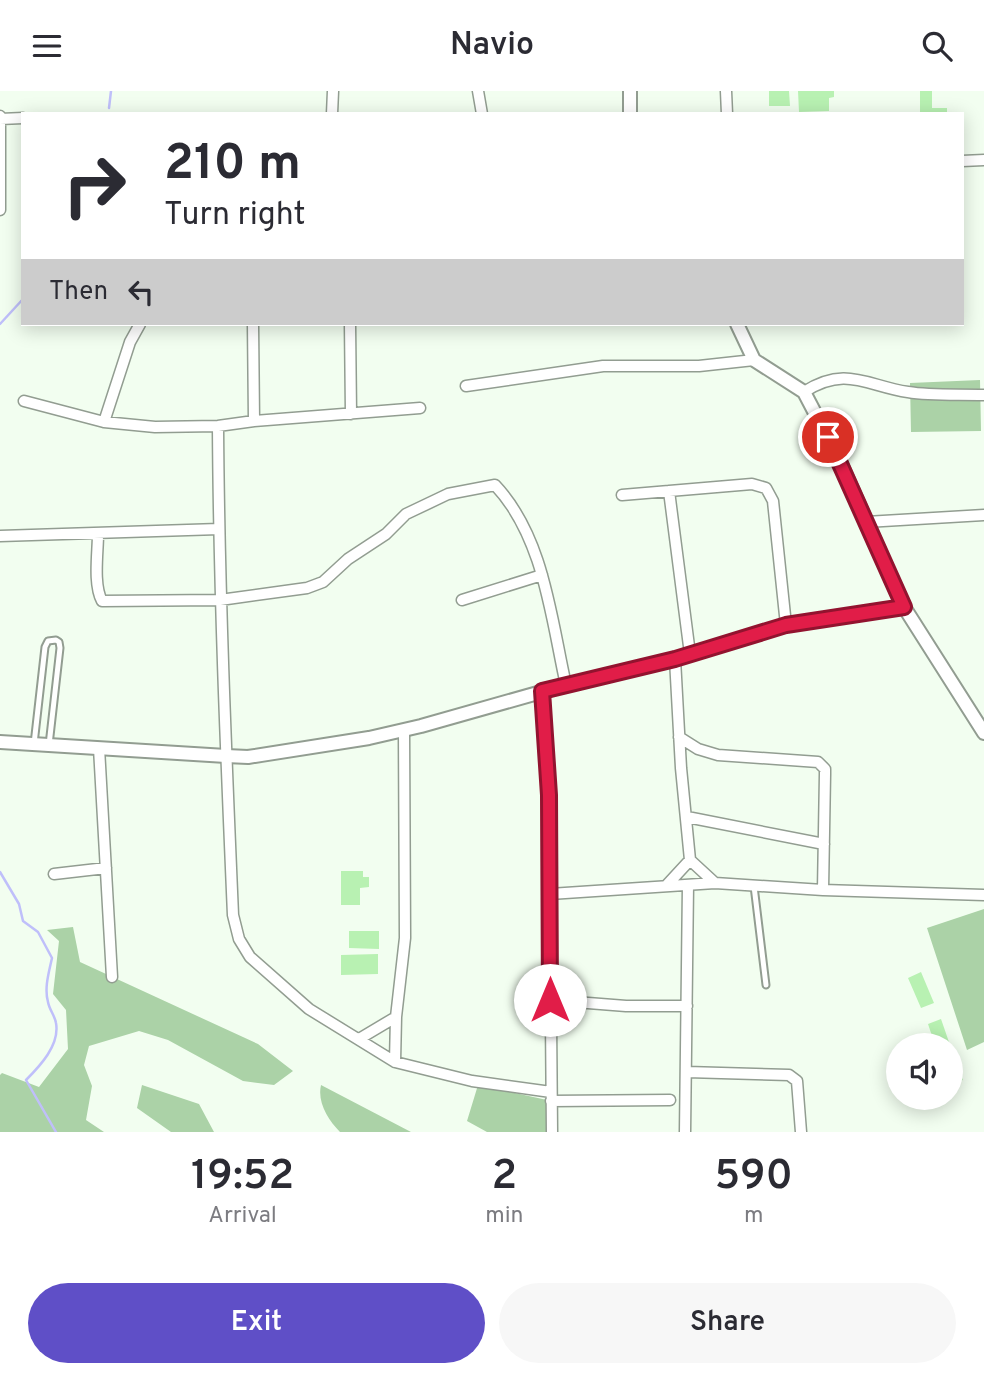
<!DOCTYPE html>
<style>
:root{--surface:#fff;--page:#f7f7f7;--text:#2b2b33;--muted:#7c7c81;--accent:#5f4fc7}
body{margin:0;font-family:Overpass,sans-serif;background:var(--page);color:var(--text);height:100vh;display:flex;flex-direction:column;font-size:26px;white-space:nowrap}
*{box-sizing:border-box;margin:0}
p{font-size:23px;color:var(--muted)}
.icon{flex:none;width:38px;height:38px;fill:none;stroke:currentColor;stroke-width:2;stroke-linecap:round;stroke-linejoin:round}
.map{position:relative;height:1041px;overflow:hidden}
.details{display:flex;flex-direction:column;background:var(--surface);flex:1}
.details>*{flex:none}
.top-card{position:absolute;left:21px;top:21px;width:943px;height:214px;border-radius:0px;box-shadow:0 4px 18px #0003;background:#fff;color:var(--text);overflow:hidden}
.tools{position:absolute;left:886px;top:942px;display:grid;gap:14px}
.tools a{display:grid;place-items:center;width:77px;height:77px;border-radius:50%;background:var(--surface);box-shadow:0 4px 18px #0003;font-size:35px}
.pin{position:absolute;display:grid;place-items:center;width:60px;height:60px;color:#fff;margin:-30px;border:4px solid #fff;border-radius:50%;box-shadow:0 2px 7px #0007}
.me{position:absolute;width:77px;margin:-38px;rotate:0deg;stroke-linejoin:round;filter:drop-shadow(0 0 5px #0008)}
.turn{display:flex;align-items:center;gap:24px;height:147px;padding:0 28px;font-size:32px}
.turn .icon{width:91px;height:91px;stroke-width:2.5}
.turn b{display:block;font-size:49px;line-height:60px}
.then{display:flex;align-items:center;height:66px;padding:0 28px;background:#0003;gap:14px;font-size:26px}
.eta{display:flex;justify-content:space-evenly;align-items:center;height:119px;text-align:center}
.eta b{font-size:42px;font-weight:600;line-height:49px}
.action{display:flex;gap:14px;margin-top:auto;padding:14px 28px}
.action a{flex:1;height:80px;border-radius:42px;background:var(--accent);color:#fff;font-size:28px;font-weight:600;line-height:80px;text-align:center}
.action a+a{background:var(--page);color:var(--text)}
header{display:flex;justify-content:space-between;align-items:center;height:91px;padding:0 28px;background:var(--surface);font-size:32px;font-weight:600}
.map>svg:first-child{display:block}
</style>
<header><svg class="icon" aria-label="menu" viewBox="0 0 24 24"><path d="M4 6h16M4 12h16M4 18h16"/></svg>Navio<svg class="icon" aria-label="search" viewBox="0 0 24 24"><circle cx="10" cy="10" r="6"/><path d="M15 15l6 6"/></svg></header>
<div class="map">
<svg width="984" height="1041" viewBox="0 0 984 1041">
<rect width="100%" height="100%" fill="#f2fef0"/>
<path fill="#abd2a7" d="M980 289 981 340 911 341 910 292Z
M984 818V951L967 959 927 837Z
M73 836 80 871 258 953 293 980 274 994 243 990 168 949 139 940 89 955 84 974 92 995 86 1029 104 1041H0V984L2 982 39 996 68 958 66 919 53 903 59 850 47 839Z
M142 994 199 1013 214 1041H171L137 1017Z
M321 994 411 1041H340C328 1029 317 1011 321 994Z
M478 994 547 1009 546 1041H487L467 1030Z"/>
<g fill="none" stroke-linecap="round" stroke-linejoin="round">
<path stroke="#bfbffa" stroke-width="2.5" d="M109 17 111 0
M0 233 23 208
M0 781 19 813 23 830 38 841 52 867C49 881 44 897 48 911 49 918 55 925 56 932 60 954 40 975 26 989L56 1041"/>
</g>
<path fill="#b8f1b2" d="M769 0H789L790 15H769Z
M798 0H834V6L829 7V20L799 21Z
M920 0H932V17H947V23H920Z
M341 780H363V786H369V796L360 797V814H341Z
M349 840H379V858L349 857Z
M378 863V883L341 884V864Z
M921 881 934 912 921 917 908 887Z
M941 928 950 954H935L928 933Z
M950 955 963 989 950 993Z"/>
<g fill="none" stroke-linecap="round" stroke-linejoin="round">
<g stroke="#929d91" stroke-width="9">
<path id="service" d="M34 653 45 556 48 550 56 549 59 551 60 557 49 654
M754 795 766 894"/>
</g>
<g stroke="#929d91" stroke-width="13">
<path id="minor" d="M478 0 482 23
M726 0 727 23
M332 23 333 0
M0 25V119
M0 28 23 27
M962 70 984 69
M253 233 254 330
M350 233 351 323
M466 295 603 275H699L754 269
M804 301C846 274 867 295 908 301 932 305 959 303 984 304
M24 310 104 331 155 336 218 335 254 330 420 317
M104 331 130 251 140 233
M218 335C219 498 226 661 233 824L239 848 250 866 309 918 395 971 472 990 551 1001
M669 400 690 563
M622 404 752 393 766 397 773 410 786 534
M866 431 984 424
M98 443C98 462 93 493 102 510L220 509 307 497 323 491 348 468 386 443 406 423 448 403 495 394C544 446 551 527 566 594
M0 445 219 438
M462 509 542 484
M675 568 681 677 690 769 715 792
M542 600 549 704 552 1041
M679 646 698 658 718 664 818 671 825 678V683L823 799
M99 657 112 886
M687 726 824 753
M54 783 106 777
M666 795 690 769
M550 803 715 792 823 799 984 804
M550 909 626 915H687
M359 948 396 926
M395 971 396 926 405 847 404 639
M687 981 789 984 797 990 801 1041
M551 1010 670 1009
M685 1041 688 794"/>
</g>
<g stroke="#929d91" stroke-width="16">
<path id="tertiary" d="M630 0V23
M737 233 754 269 804 301 838 366 904 516
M0 651 226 665 248 666 369 647 421 635 566 594 675 568 786 534 904 516 984 642"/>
</g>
<use href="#service" stroke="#fff" stroke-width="5"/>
<use href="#minor" stroke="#fff" stroke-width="10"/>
<use href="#tertiary" stroke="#fff" stroke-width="12"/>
</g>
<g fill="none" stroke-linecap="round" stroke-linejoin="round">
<g stroke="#92132f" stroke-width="18">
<path id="route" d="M550 909 549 704 542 600 675 568 786 534 904 516 828 346"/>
</g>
<use href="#route" stroke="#e11d48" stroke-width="12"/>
</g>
</svg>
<div class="tools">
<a><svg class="icon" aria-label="sound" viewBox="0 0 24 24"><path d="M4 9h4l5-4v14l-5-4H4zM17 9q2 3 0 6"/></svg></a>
</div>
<div class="pin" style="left:828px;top:346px;background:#d93025"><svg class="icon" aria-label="arrive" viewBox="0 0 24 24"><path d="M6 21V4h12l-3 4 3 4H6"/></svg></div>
<svg class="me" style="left:550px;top:909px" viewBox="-20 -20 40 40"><circle r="19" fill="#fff"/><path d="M0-13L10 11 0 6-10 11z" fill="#e11d48"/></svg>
<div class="top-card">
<div class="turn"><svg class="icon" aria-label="right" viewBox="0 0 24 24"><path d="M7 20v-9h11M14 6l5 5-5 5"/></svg><div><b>210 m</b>Turn right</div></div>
<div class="then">Then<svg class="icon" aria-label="left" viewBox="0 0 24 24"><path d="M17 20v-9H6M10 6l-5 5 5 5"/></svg></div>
</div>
</div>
<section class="details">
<div class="eta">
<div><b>19:52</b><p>Arrival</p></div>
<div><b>2</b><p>min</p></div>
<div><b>590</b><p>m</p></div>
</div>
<div class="action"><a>Exit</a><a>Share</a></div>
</section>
